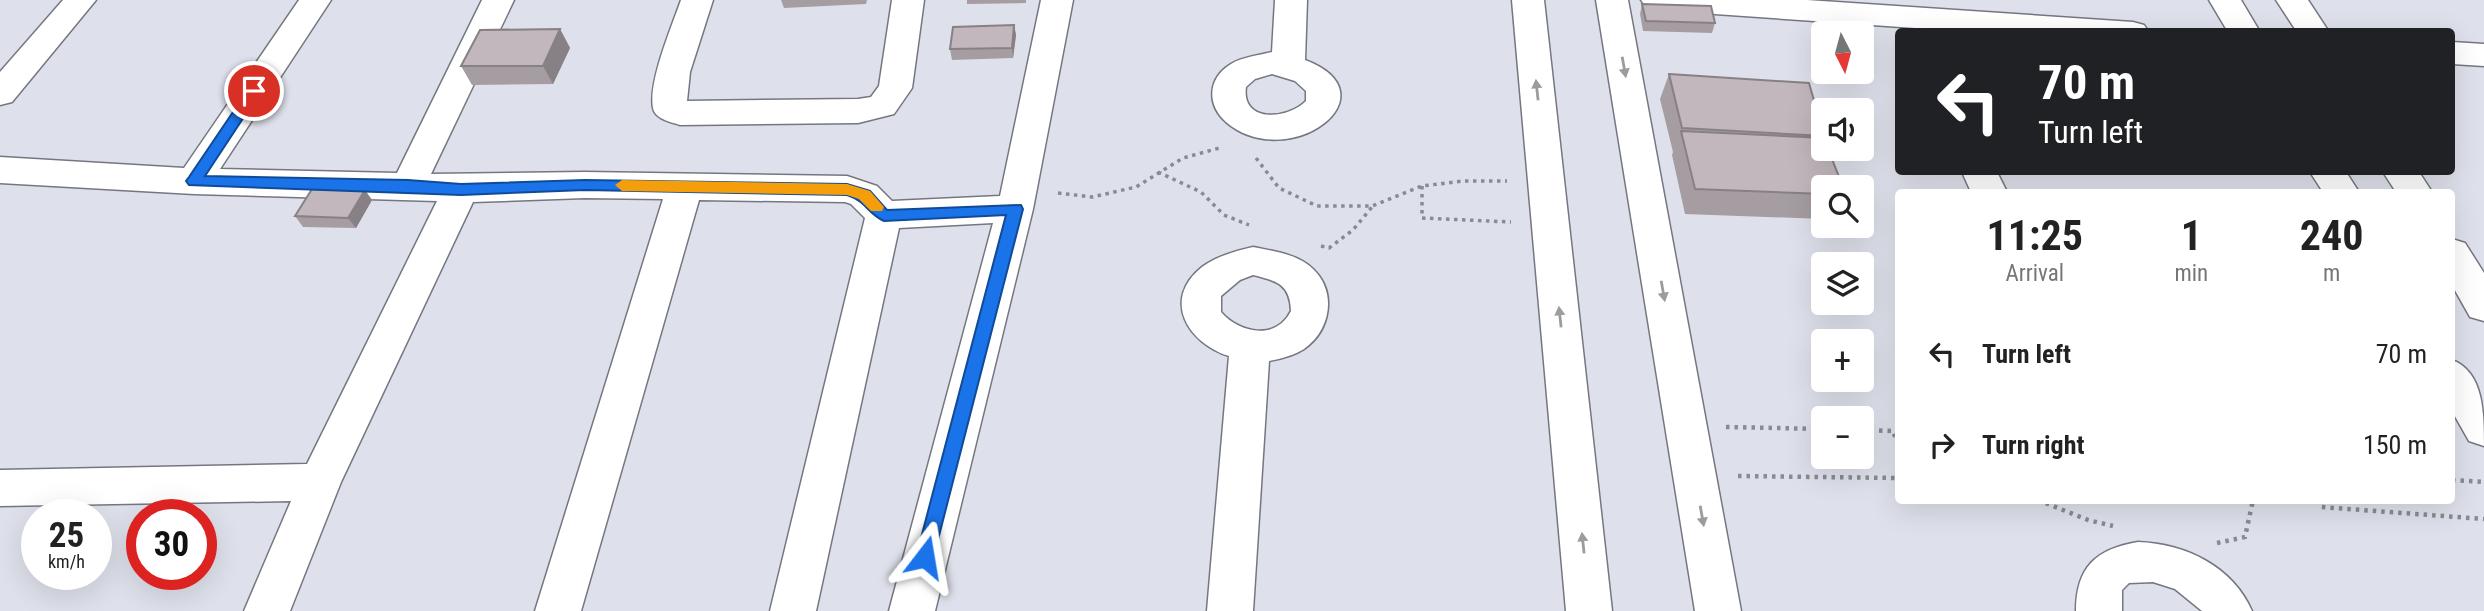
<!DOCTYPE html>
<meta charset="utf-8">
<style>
:root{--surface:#fff;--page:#f6f6f6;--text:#222;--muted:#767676}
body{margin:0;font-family:"Roboto Condensed",sans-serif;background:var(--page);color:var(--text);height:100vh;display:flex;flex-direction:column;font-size:26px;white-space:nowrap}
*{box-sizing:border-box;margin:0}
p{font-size:23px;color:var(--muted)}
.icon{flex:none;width:38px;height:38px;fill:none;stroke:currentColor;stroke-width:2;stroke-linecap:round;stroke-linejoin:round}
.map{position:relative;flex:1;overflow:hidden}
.details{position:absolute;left:1895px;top:189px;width:560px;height:315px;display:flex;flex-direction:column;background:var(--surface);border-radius:7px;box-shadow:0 7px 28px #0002}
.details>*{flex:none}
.guide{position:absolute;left:1895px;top:28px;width:560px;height:147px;border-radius:7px;box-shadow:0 7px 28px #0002;background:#202124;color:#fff;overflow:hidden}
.needle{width:46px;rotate:174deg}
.tools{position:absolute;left:1811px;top:21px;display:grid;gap:14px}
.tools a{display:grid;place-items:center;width:63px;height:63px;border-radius:7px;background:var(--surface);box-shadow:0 7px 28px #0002;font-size:35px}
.speed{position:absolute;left:21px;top:499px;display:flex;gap:14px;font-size:35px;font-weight:700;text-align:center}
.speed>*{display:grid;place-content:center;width:91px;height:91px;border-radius:50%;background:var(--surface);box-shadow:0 7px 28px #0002;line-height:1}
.speed small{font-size:18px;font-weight:400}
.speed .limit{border:10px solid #d22;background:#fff;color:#111}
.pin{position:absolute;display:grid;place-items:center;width:60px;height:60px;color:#fff;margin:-30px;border:4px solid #fff;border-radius:50%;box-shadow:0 2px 7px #0007}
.me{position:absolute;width:77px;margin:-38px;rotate:14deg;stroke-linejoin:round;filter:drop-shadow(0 0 5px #0008)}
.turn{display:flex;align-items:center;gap:24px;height:147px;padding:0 28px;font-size:32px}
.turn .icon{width:91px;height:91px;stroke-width:2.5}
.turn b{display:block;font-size:49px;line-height:60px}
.eta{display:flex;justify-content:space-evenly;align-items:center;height:119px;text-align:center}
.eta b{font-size:42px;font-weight:700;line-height:49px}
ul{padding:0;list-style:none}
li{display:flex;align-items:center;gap:21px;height:91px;padding:0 28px}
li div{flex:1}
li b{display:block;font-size:26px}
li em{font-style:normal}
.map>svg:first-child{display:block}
</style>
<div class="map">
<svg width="2484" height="611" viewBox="0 0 2484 611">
<rect width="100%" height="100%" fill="#dee1eb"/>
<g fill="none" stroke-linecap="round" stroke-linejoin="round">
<g stroke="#757780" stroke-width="3">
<path id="street" d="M63 0H96L12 102 0 105V72Z
M299 0H331L220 169 397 173 482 0H514L431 174 585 172 847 176 877 186 892 201 1000 196 1041 0H1073L1033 209 935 611H889L993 223 899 228 816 611H770L865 218 851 204 845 202 699 200 581 611H535L663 199 585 198 473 202 341 482 290 611H244L291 501 0 506V470L307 464 437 201 194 194 0 183V157L184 168Z
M681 0H713L690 72 687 101 858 99 871 97 879 86 892 0H924L912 88 894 114 858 123 680 125C671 122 655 119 653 108 648 82 672 26 681 0Z
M1275 0H1307L1305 60C1397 95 1288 175 1226 122 1206 104 1208 78 1231 64 1242 57 1260 55 1272 52ZM1272 74 1295 81 1306 91V101C1287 120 1241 123 1246 87L1255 79Z
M1512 0H1544L1612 611H1566Z
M1596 0H1628L1741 611H1695Z
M1641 0H1807L2133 22 2144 25 2149 32H1973L1657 10 1646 7Z
M2209 0H2241L2260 32H2228Z
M2276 0H2308L2329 32H2297Z
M2452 42 2484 44V66L2452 64Z
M1962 172H1997L2007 192H1971Z
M2310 172H2346L2359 192H2323Z
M2383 172H2419L2432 192H2396Z
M2452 239 2465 243 2484 273V321L2470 317 2452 285Z
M1253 247C1273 251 1298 254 1313 269 1337 292 1331 330 1304 349 1295 355 1280 359 1269 361L1253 611H1207L1229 356C1188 343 1161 300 1202 267 1217 256 1236 251 1253 247ZM1253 275C1277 281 1290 284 1291 311 1276 341 1239 333 1221 312V296L1240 280Z
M2452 360C2484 372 2484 414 2484 446L2469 441 2452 411Z
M2138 542C2186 544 2232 566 2252 611H2202L2175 589 2153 582 2129 583 2122 590V611H2076C2076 567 2096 549 2138 542Z"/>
</g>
<path stroke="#898b91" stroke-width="3.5" stroke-dasharray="3.5 4.5" stroke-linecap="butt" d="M1256 158 1279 188 1317 206H1372L1422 186 1463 181H1507
M1158 172 1201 192 1224 215 1249 225
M1422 186V218L1511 222
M1058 193 1092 197 1136 187 1183 158 1223 147
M1321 246 1329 248 1353 230 1372 207"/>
<path stroke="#898b91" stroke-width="4.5" stroke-dasharray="3.5 5" stroke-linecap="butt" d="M1726 427 1824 429
M1862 430 1893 431 1899 448
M1738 476 1899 478
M2452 480 2484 482
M2038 500 2088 520 2113 526
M2318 500 2321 507 2484 519
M2217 543 2245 537 2253 500"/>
<use href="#street" fill="#fff" fill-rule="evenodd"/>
</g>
<path fill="#a69da3" d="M781 0H867L866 4 784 8Z
M967 0H1026V3L967 4Z
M1642 4 1715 23 1712 33 1643 31 1640 14Z
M1014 25 1016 35 1013 58 952 60 950 49Z
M560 29 570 48 553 84 472 85 461 66Z
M1669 74 1824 135V219L1685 214 1672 155 1673 152 1660 99Z
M372 200 356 228 303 227 295 216Z"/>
<path fill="#878084" d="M1014 25 1016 35 1013 58 1012 48Z
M560 29 570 48 553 84 543 66Z
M365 190 372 200 356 228 348 218Z"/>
<path fill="#c1b7bd" stroke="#878084" stroke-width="2" d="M1642 4 1711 6 1715 23 1646 21Z
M1014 25 1012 48 950 49 953 27Z
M560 29 543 66H461L480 30Z
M1669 74 1809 83 1824 136 1682 128Z
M1681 131 1824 138V149H1828L1843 187H1824V194L1695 189Z
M312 189 365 190 348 218 295 216Z"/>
<defs><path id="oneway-solid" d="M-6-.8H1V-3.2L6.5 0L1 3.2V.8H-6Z" transform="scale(1.75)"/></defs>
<g fill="#9c9c9e">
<use href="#oneway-solid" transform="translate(1624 67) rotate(80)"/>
<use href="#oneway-solid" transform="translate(1537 90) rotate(-96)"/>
<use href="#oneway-solid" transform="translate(1663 291) rotate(80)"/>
<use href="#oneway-solid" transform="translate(1560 317) rotate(-96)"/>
<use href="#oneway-solid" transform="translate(1702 516) rotate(80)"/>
<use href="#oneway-solid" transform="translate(1583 543) rotate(-96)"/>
</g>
<path fill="#1a73e8" stroke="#114b97" stroke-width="2" d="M254 86 261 91 205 176 408 180 461 184 585 180 847 184 870 191 887 210 1021 205 1023 209 932 563 925 565 919 563 916 557 1006 215 884 221C868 214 866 201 847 195L585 190 461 195 189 185 186 181 189 177 250 87Z"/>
<path fill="#f59e0b" d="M622 180 847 184 870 191 884 207 882 211H871L859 199 847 195 622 191 615 185Z"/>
</svg>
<div class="tools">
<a><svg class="needle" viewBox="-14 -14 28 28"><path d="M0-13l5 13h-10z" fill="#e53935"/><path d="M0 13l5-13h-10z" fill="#767676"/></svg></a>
<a><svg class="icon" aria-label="sound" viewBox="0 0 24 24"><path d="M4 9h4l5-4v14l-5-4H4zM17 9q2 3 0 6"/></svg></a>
<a><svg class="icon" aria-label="search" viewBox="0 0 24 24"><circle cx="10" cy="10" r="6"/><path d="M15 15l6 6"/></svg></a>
<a><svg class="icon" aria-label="layers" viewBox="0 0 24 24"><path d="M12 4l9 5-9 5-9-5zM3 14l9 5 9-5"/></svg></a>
<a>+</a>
<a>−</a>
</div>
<div class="speed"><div>25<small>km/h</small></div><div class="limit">30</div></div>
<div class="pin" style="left:254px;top:91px;background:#d93025"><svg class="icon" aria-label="arrive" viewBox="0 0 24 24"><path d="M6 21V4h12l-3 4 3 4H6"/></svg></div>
<svg class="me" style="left:925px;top:557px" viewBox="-20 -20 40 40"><path d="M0-17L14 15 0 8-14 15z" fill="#1a73e8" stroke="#fff" stroke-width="4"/></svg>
<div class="guide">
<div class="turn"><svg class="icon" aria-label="left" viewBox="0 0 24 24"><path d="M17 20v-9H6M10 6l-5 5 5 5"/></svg><div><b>70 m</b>Turn left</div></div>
</div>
<section class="details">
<div class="eta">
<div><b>11:25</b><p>Arrival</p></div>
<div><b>1</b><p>min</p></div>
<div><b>240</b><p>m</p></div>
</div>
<ul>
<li><svg class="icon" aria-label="left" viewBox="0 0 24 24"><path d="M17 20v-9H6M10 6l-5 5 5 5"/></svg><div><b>Turn left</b></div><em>70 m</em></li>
<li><svg class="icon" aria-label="right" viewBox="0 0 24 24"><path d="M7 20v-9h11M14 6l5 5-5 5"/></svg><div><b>Turn right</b></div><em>150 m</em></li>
</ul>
</section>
</div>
